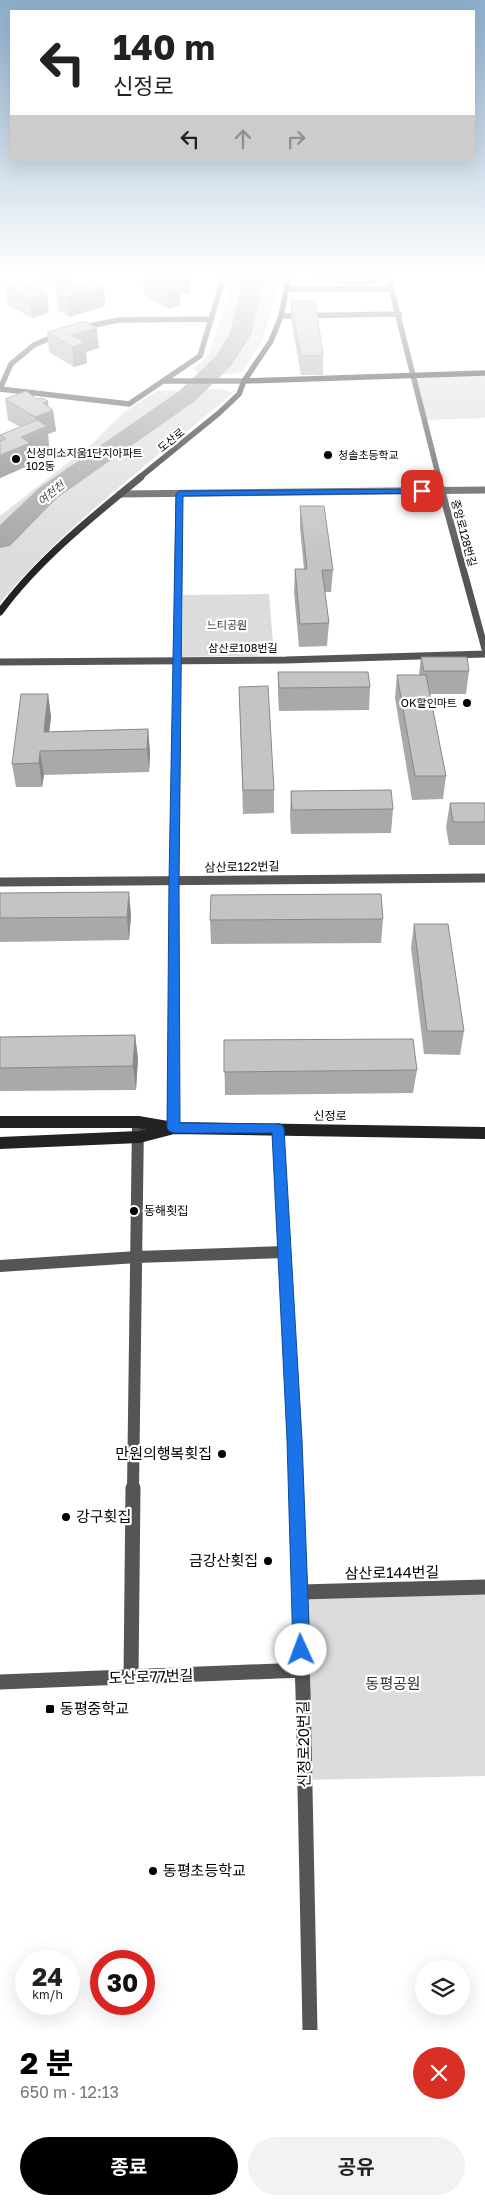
<!DOCTYPE html>
<html lang="ko">
<meta charset="utf-8">
<style>
:root{--surface:#fff;--page:#f2f2f2;--text:#222;--muted:#767676;--accent:#000}
body{margin:0;font-family:"Golos Text","Noto Sans KR",sans-serif;background:var(--page);color:var(--text);height:100vh;display:flex;flex-direction:column;font-size:19px;white-space:nowrap}
*{box-sizing:border-box;margin:0}
p{font-size:16px;color:var(--muted)}
.icon{flex:none;width:28px;height:28px;fill:none;stroke:currentColor;stroke-width:2;stroke-linecap:round;stroke-linejoin:round}
.map{position:relative;height:2030px;overflow:hidden}
.drawer{display:flex;flex-direction:column;background:var(--surface);flex:1}
.drawer>*{flex:none}
.banner{position:absolute;left:10px;top:10px;width:465px;height:152px;border-radius:0px;box-shadow:0 5px 20px #0002;background:#fff;color:var(--text);overflow:hidden}
.buttons{position:absolute;left:415px;top:1960px;display:grid;gap:10px}
.buttons a{display:grid;place-items:center;width:55px;height:55px;border-radius:50%;background:var(--surface);box-shadow:0 5px 20px #0002;font-size:25px}
.speed{position:absolute;left:15px;top:1950px;display:flex;gap:10px;font-size:25px;font-weight:700;text-align:center}
.speed>*{display:grid;place-content:center;width:65px;height:65px;border-radius:50%;background:var(--surface);box-shadow:0 5px 20px #0002;line-height:1}
.speed small{font-size:12px;font-weight:400}
.speed .limit{border:8px solid #d22;background:#fff;color:#111}
.pin{position:absolute;display:grid;place-items:center;width:42px;height:42px;color:#fff;margin:-21px;border-radius:10px;box-shadow:0 2px 8px #0006}
.me{position:absolute;width:55px;margin:-28px;rotate:358deg;stroke-linejoin:round;filter:drop-shadow(0 0 4px #0008)}
.turn{display:flex;align-items:center;gap:18px;height:105px;padding:0 20px;font-size:22px}
.turn .icon{width:65px;height:65px;stroke-width:2.5}
.turn b{display:block;font-size:35px;line-height:42px}
.lanes{display:flex;align-items:center;height:48px;padding:0 20px;background:#0003;justify-content:center;gap:25px;direction:ltr}
.lanes .off{opacity:.35}
.round{display:grid;place-items:center;flex:none;width:52px;height:52px;border-radius:26px;background:var(--page)}
.head{display:flex;align-items:center;justify-content:space-between;height:85px;padding:0 20px}
h1{font-size:30px;font-weight:700;line-height:38px;color:var(--accent)}
.cta{display:flex;gap:10px;margin-top:auto;padding:10px 20px}
.cta a{flex:1;height:58px;border-radius:30px;background:var(--accent);color:#fff;font-size:20px;font-weight:700;line-height:58px;text-align:center}
.cta a+a{background:var(--page);color:var(--text)}
.map>svg:first-child{display:block}
</style>
<div class="map">
<svg width="485" height="2030" viewBox="0 0 485 2030">
<rect width="100%" height="100%" fill="#fff"/>
<path fill="#dcdcdc" d="M234 276H282L262 341 243 371 235 374H200L193 369 209 354Z
M485 373V418L426 420 414 375Z
M220 389 233 393C154 460 67 523 0 603V516L92 444 123 413 157 391Z
M269 594 274 655 182 657 183 595Z
M485 1587V1776L304 1780 300 1592Z"/>
<g fill="none" stroke-linecap="round" stroke-linejoin="round">
<path fill="#a3a3a3" fill-rule="evenodd" d="M245 276H265L251 335 231 366 195 401 57 498 10 546 0 548V525L39 488 179 391 215 357 229 335Z"/>
<path stroke="#555" stroke-width="5.5" d="M388 276 439 478
M287 289H392
M281 316 399 314
M79 328 119 320 210 319
M163 381H244
M0 389 129 404 200 356 224 276
M0 389 11 364 34 345 59 334"/>
<path stroke="#555" stroke-width="7" d="M438 477 485 649
M120 494 485 490
M0 662 286 660 485 654
M176 736 179 494"/>
<path stroke="#555" stroke-width="9" d="M0 882 485 878
M173 1066 176 735"/>
<path stroke="#555" stroke-width="12" d="M173 1128V1065
M278 1129 296 1489
M0 1266 137 1257 285 1252
M133 1489 138 1122"/>
<path stroke="#555" stroke-width="15" d="M296 1488 303 1692 310 2030
M300 1592 485 1587
M131 1677 133 1488
M0 1682 302 1670"/>
<path stroke="#222" stroke-width="5.5" d="M244 381 485 373
M139 478 219 413 239 394 244 381 271 341 281 316 289 276"/>
<path stroke="#222" stroke-width="7" d="M0 612C37 561 92 517 141 477"/>
<path stroke="#222" stroke-width="12" d="M0 1122H138L173 1128 485 1133
M0 1143 139 1137 170 1129"/>
</g>
<path fill="#a9a9a9" d="M38 276H74L71 277 72 287 60 290 38 277Z
M146 276H189L190 292 180 295V305L169 309 144 296 143 277Z
M310 276H377V282L367 285H338L337 279Z
M23 281 49 313 32 318 8 305 5 286Z
M56 291 105 306 69 317 58 310Z
M291 301 323 355V375H301L291 319Z
M47 332 99 348 86 352 87 363 74 367 49 352Z
M5 399 49 407 53 410 56 431 48 434 49 447 31 455 32 464 0 478V435L20 427 8 420Z
M300 506 333 570 331 592H325L329 623 327 646 299 647 294 592 295 569H304L300 528Z
M421 657 469 671 466 694H430L446 776 443 799 412 800 395 698 397 675H419Z
M278 672 370 687 369 710 279 711 278 696Z
M239 687 274 790V813L243 814Z
M48 694 51 717 49 732 148 729 150 753 149 772 44 775 42 787H16L12 764Z
M291 791 393 809 391 833 291 834 290 815Z
M450 803H485V845H449L446 827Z
M0 893 131 915 129 940 0 942Z
M383 919 381 943 211 944 210 920Z
M414 924 464 1031 460 1055 424 1054 411 948Z
M135 1035 138 1059 136 1090 0 1091V1037Z
M224 1040 417 1070 413 1093 225 1095Z"/>
<path fill="#898989" d="M59 276H74L71 277 72 287 60 290Z
M178 276H189L190 292 180 295V305L169 309 168 289 166 280Z
M372 276H377V282L367 285 368 277Z
M104 287 105 306 69 317 68 297Z
M47 294 49 313 32 318 29 299Z
M97 328 99 348 86 352 87 363 74 367 71 335Z
M48 401 49 412 53 410 56 431 48 434 49 447 31 455 32 464 0 478V455L21 437 37 431 35 417 43 403Z
M48 694 51 717 47 751 44 732Z
M148 729 150 753 149 772 147 749Z
M40 751 44 775 42 787 39 763Z
M129 892 131 915 129 940 127 917Z
M135 1035 138 1059 136 1090 133 1066Z"/>
<path fill="#c4c4c4" stroke="#898989" d="M146 276H178L166 280 180 286 168 289 143 277Z
M338 276H372L368 277H338Z
M23 281 47 294 29 299 5 286Z
M92 281 104 287 68 297 56 291Z
M315 300 323 355 301 356 291 301Z
M85 321 97 328 71 335 85 343 72 347 47 332Z
M26 391 37 399 42 398 48 401 43 403 53 410 35 417 5 399Z
M37 420 47 426 21 437 30 443 0 455V441L6 439 0 435Z
M300 506H324L333 570H322L329 623 300 624 295 569H307Z
M421 657H467L469 671H424Z
M278 672H368L370 687 279 688Z
M397 675H426L446 776H415Z
M268 686 274 790H243L239 687Z
M21 694H48L44 732 148 729 147 749 40 751 39 763 12 764Z
M391 790 393 809 292 810 291 791Z
M450 803H485V822H453Z
M129 892 127 917 0 918V893Z
M381 894 383 919 210 920 211 895Z
M414 924H448L464 1031H427Z
M135 1035 133 1066 0 1068V1037Z
M413 1039 417 1070 224 1072V1040Z"/>
<linearGradient id="sky" x2="0" y2="1"><stop stop-color="#8cadcc"/><stop offset="0.49" stop-color="#fff"/><stop offset="1" stop-color="#fff" stop-opacity="0"/></linearGradient>
<rect width="485" height="560" fill="url(#sky)"/>
<path fill="#1a73e8" stroke="#114b97" d="M422 489H425V493L183 496 179 880 180 1123 278 1124 282 1125 284 1128 302 1440 310 1650 307 1656 301 1658 296 1656 293 1650 287 1440 272 1133H174L169 1131 167 1128 169 880 176 494 179 491Z"/>
<g fill="#000" stroke="#fff" stroke-width="2">
<circle cx="328" cy="455" r="5"/>
<circle cx="16" cy="459" r="5"/>
<circle cx="467" cy="703" r="5"/>
<circle cx="134" cy="1211" r="5"/>
<circle cx="222" cy="1454" r="5"/>
<circle cx="66" cy="1517" r="5"/>
<circle cx="268" cy="1561" r="5"/>
<rect x="45" y="1704" width="10" height="10" rx="2.5"/>
<circle cx="153" cy="1871" r="5"/>
</g>
<g text-anchor="middle" stroke-width="4.5" stroke-linejoin="round" paint-order="stroke">
<g font-size="11" fill="#000" stroke="#fff">
<text transform="translate(171 440) rotate(-39)" y="4">도산로</text>
<text transform="translate(464 533) rotate(75)" y="4">중앙로128번길</text>
<text x="243" y="652">삼산로108번길</text>
</g>
<g font-size="11" fill="#000" stroke="#fff" text-anchor="start">
<text x="26" y="457">신성미소지움1단지아파트<tspan x="26" dy="13">102동</tspan></text>
<text x="338" y="459">청솔초등학교</text>
<text x="457" y="707" text-anchor="end">OK할인마트</text>
</g>
<g font-size="11" font-style="italic" fill="#444" stroke="#fff">
<text transform="translate(51 493) rotate(-39)" y="4">여천천</text>
</g>
<g font-size="11" fill="#333" stroke="#fff">
<text x="227" y="629">느티공원</text>
</g>
<g font-size="12" fill="#000" stroke="#fff">
<text transform="translate(242 867) rotate(-1)" y="4">삼산로122번길</text>
<text transform="translate(330 1116) rotate(1)" y="4">신정로</text>
</g>
<g font-size="12" fill="#000" stroke="#fff" text-anchor="start">
<text x="144" y="1215">동해횟집</text>
</g>
<g font-size="15" fill="#000" stroke="#fff" text-anchor="start">
<text x="212" y="1459" text-anchor="end">만원의행복횟집</text>
<text x="76" y="1522">강구횟집</text>
<text x="258" y="1566" text-anchor="end">금강산횟집</text>
<text x="60" y="1714">동평중학교</text>
<text x="163" y="1876">동평초등학교</text>
</g>
<g font-size="15" fill="#000" stroke="#fff">
<text transform="translate(392 1573) rotate(-1)" y="5">삼산로144번길</text>
<text transform="translate(151 1677) rotate(-2)" y="5">도산로77번길</text>
<text transform="translate(304 1744) rotate(-91)" y="5">신정로20번길</text>
</g>
<g font-size="15" fill="#333" stroke="#fff">
<text x="393" y="1689">동평공원</text>
</g>
</g>
</svg>
<div class="buttons">
<a><svg class="icon" aria-label="layers" viewBox="0 0 24 24"><path d="M12 4l9 5-9 5-9-5zM3 14l9 5 9-5"/></svg></a>
</div>
<div class="speed"><div>24<small>km/h</small></div><div class="limit">30</div></div>
<div class="pin" style="left:422px;top:491px;background:#d93025"><svg class="icon" aria-label="arrive" viewBox="0 0 24 24"><path d="M6 21V4h12l-3 4 3 4H6"/></svg></div>
<svg class="me" style="left:301px;top:1650px" viewBox="-20 -20 40 40"><circle r="19" fill="#fff"/><path d="M0-13L10 11 0 6-10 11z" fill="#1a73e8"/></svg>
<div class="banner">
<div class="turn"><svg class="icon" aria-label="left" viewBox="0 0 24 24"><path d="M17 20v-9H6M10 6l-5 5 5 5"/></svg><div><b>140 m</b>신정로</div></div>
<div class="lanes"><svg class="icon" aria-label="left" viewBox="0 0 24 24"><path d="M17 20v-9H6M10 6l-5 5 5 5"/></svg><svg class="icon off" aria-label="ahead" viewBox="0 0 24 24"><path d="M12 20V5M6 11l6-6 6 6"/></svg><svg class="icon off" aria-label="right" viewBox="0 0 24 24"><path d="M7 20v-9h11M14 6l5 5-5 5"/></svg></div>
</div>
</div>
<section class="drawer">
<div class="head"><div><h1>2 분</h1><p>650 m · 12:13</p></div><a class="round" style="background:#d93025;color:#fff"><svg class="icon" aria-label="close" viewBox="0 0 24 24"><path d="M6 6l12 12M18 6L6 18"/></svg></a></div>
<div class="cta"><a>종료</a><a>공유</a></div>
</section>
